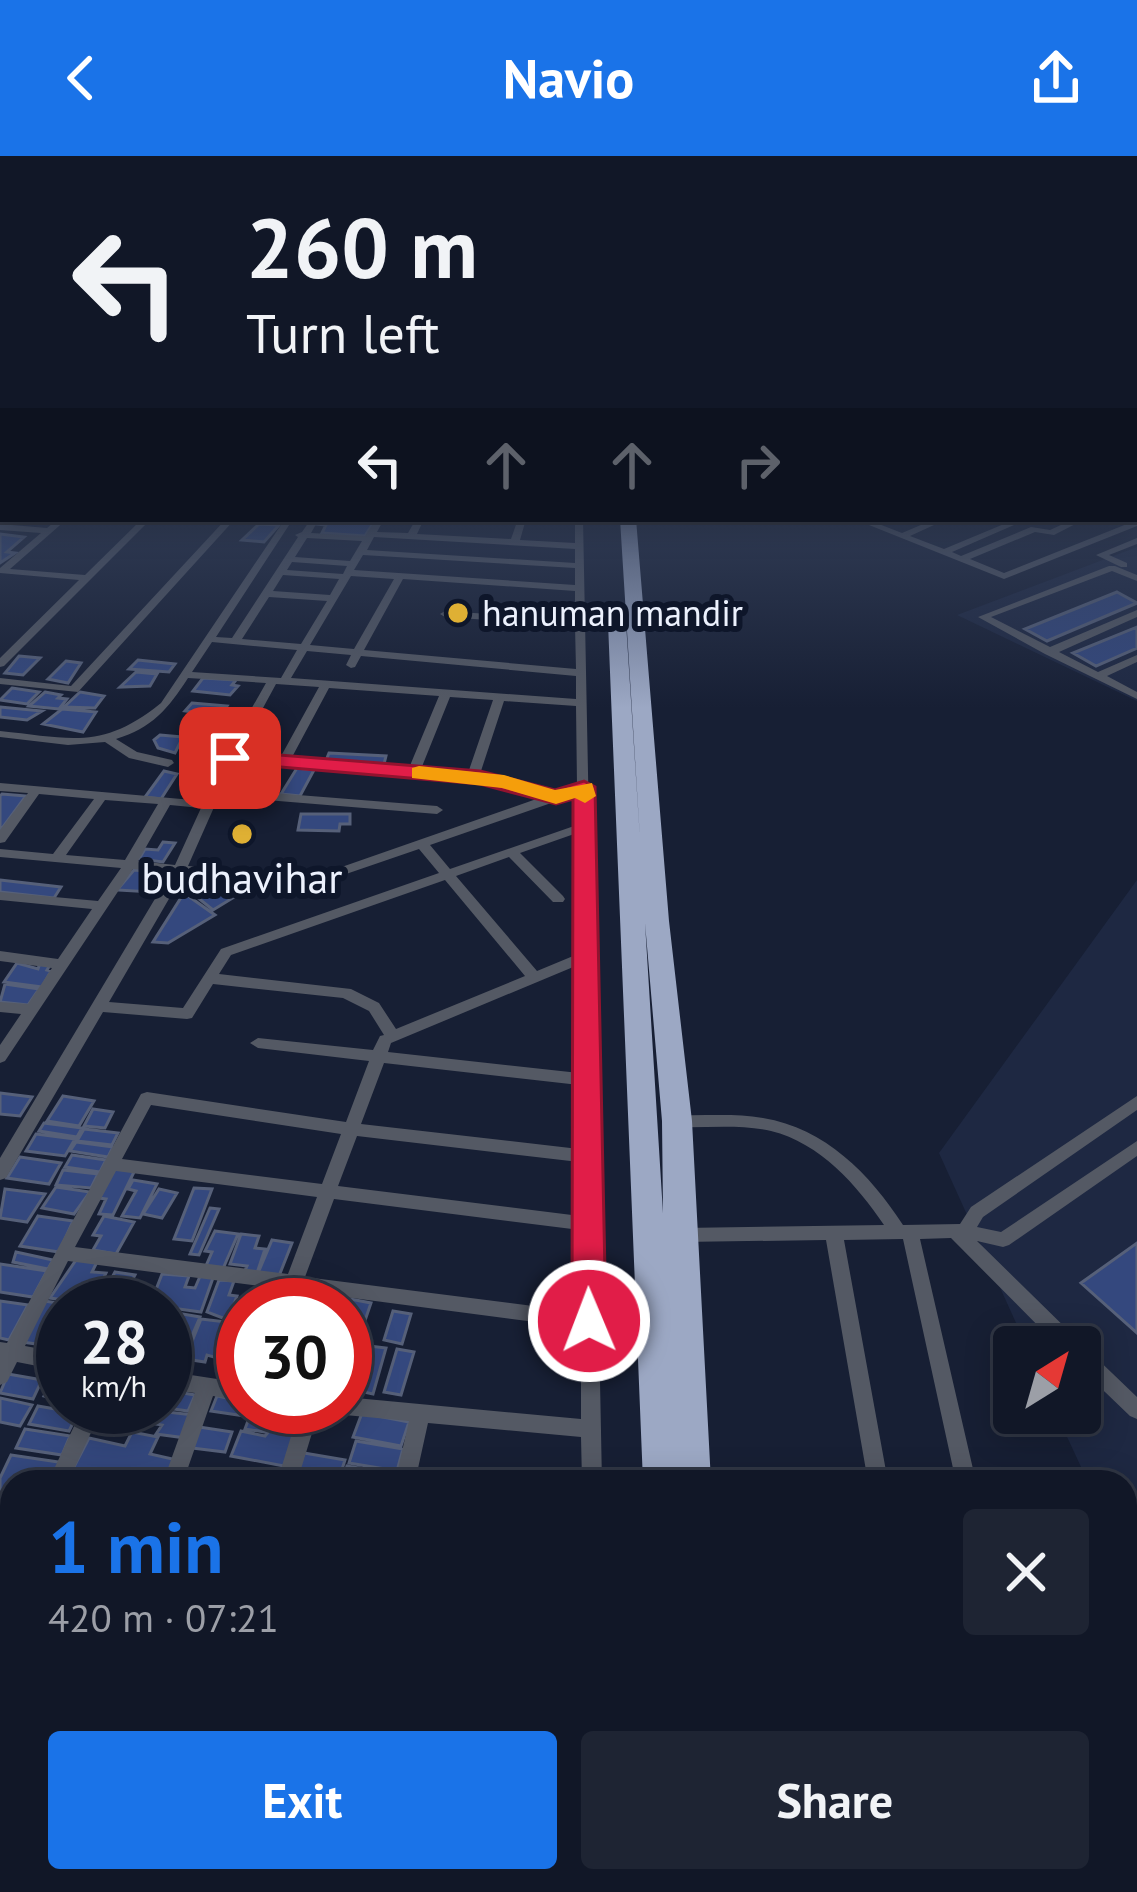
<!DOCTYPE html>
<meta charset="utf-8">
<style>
:root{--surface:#111727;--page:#1e2433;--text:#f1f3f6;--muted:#9c9fa7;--line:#303644;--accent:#1a73e8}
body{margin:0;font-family:"PT Sans",sans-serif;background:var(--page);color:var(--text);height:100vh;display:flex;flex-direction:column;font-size:45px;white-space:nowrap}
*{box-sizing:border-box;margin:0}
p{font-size:39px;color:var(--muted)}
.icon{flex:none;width:66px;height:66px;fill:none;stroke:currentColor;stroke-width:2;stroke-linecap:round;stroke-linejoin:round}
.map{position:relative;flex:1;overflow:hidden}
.sheet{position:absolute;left:0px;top:1314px;width:1137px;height:423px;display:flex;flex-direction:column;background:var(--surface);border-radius:36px 36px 0 0;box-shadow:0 6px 30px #0003,0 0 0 3px var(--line)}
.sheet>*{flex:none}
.guide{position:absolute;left:0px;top:0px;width:1137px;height:366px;box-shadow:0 6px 30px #0003,0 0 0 3px var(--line);background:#111727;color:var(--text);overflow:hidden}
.needle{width:78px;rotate:37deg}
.controls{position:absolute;left:993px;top:1170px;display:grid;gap:24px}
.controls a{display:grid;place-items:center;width:108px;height:108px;border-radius:12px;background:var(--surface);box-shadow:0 6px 30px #0003,0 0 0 3px var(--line);font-size:60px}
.speed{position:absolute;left:36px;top:1122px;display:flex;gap:24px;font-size:60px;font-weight:700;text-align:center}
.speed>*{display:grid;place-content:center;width:156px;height:156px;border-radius:50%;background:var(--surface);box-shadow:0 6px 30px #0003,0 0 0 3px var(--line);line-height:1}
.speed small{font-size:30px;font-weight:400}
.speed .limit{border:18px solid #d22;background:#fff;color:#111}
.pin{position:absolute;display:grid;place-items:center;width:102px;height:102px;color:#fff;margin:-51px;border-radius:24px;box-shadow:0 6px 18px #0006}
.me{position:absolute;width:132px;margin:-66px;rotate:359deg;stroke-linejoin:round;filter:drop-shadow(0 0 9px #0008)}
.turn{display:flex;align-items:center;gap:42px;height:252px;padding:0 48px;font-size:54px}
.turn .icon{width:156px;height:156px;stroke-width:2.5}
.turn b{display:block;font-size:84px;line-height:102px}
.lanes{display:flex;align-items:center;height:114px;padding:0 48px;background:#0003;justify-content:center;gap:60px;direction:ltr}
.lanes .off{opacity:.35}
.round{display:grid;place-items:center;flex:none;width:126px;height:126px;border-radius:12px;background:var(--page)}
.summary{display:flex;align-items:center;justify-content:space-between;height:204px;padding:0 48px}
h1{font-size:72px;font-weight:700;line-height:90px;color:var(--accent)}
.action{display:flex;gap:24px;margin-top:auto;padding:24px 48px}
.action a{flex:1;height:138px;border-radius:12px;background:var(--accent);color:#fff;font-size:48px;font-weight:700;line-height:138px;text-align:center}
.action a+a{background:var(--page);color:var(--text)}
header{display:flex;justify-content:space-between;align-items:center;height:156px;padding:0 48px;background:var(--accent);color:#fff;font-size:54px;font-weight:700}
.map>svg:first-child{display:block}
</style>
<header><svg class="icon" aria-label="back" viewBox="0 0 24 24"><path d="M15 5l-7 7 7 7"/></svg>Navio<svg class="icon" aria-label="share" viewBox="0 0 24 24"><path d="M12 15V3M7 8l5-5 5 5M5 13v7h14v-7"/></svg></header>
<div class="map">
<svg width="1137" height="1736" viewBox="0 0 1137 1736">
<rect width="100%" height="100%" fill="#171f34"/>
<path fill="#1e2842" d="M1137 391V545L957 459Z
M1137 724V1435L1125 1409V1326H1088L1056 1257H1080V1191H1027L939 997Z"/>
<path fill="#34487e" stroke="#566079" stroke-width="3" d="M320 363H349L375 364 365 380 322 377 326 369 316 368Z
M259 368 279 369 264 386 242 384Z
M0 378 24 381 7 396 15 397 0 407Z
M1117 436 1137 447 1047 485 1025 473Z
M1137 471V492L1096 510 1073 497Z
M19 500 40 502 23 519 5 517Z
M138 504 175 508 169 516 129 513Z
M66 505 81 507 68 527 48 523Z
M136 516 157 518 150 530 120 531Z
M203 522 236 524 232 529 238 530 230 539 193 535Z
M12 532 39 536 27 548 0 544Z
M45 536 61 539 58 542 67 543 59 553 29 550Z
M80 536 104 540 95 552 64 551Z
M192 547 227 550 220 560 185 555Z
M0 551 42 555 27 564 0 561Z
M62 553 96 556 83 576 43 568Z
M160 579 183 581 175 597 158 592 154 584Z
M329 597 386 600 383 612 325 607Z
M297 612 314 614 300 640 281 638Z
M164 615 177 618 161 643 145 641Z
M2 638 26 640 0 675V640Z
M301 658H350V668H340L339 675 298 674Z
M163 686 175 687 163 706 139 703 145 693 158 694Z
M134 714 163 717 152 736 117 734Z
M203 719 218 727 236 740 213 754 182 729Z
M0 724 61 731 54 742 0 736Z
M184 737 215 759 168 787 153 786Z
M17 807 38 813 40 807 50 809 47 814 51 815 42 831 4 826Z
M5 828 39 833 28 849 0 846Z
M0 937 32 941 20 960 0 958Z
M63 940 94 945 79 970 47 965Z
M93 953 113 956 105 972 84 970Z
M44 967 82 972 77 981 39 975Z
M84 973 118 977 112 989 77 985Z
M36 978 75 983 65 1000 26 995Z
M76 986 113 991 108 1001 70 995Z
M72 999 106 1004 100 1016 65 1011Z
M20 1001 61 1007 49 1028 7 1022Z
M114 1012 135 1014 113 1059 99 1058 106 1043 99 1042Z
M63 1014 98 1018 91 1032 56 1029Z
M133 1024 157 1028 140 1062 122 1060 136 1035 128 1033Z
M56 1031 90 1036 74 1058 42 1052Z
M194 1032 212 1033 192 1085 174 1083Z
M5 1033 45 1038 27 1066 0 1062Z
M159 1033 177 1037 162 1062 143 1058Z
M210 1052 219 1053 199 1099 190 1098Z
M38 1060 73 1065 59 1096 20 1090Z
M104 1060 134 1066 116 1098 93 1094 101 1080 93 1079Z
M215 1075 238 1078 222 1115 205 1112 212 1096 205 1095Z
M241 1078 259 1080 255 1092 265 1093 256 1120 243 1119 247 1110 230 1108Z
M272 1084 292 1087 279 1120 258 1117Z
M1137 1087V1177L1081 1127Z
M16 1096 53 1104 48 1113 13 1106Z
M76 1104 97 1106 92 1116 106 1117 100 1130 87 1129 79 1146 50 1142Z
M0 1108 47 1115 33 1141 0 1136Z
M115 1116 135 1119 119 1149 99 1146Z
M162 1118 189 1120 185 1131 195 1132 201 1118 214 1119 201 1156 150 1149Z
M219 1124 234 1125 229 1139 237 1140 228 1164 207 1156Z
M259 1126 285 1131 278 1149H262L265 1144 252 1141Z
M345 1142 371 1147 359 1182 345 1180Z
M0 1145 28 1149 9 1184 0 1182Z
M44 1145 65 1148 44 1189 22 1186Z
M165 1155 200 1161 181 1205 172 1203 175 1195 165 1194Z
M393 1155 411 1158 402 1188 384 1184Z
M201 1163 243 1168V1209L207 1199 205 1206 185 1203Z
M361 1189 386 1192 373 1238 345 1232Z
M397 1193 414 1196 401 1239 384 1236Z
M61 1209 63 1245 44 1240Z
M8 1218 42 1224 33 1243 0 1237Z
M165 1234 195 1239 188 1255 160 1251H165Z
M217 1240 243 1245V1251H248L245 1260 211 1255Z
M0 1242 32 1249 20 1270 0 1266Z
M38 1250 78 1257 69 1275 29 1268Z
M98 1251H126L141 1254 135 1267 94 1259Z
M253 1251H273L265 1276 245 1273Z
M149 1254 194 1259 186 1282 156 1278 162 1269 145 1266Z
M362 1257 409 1266 401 1290 353 1281Z
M199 1271 232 1276 225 1296 192 1292Z
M25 1273 70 1280 62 1299 16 1292Z
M270 1274 296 1279 284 1310 231 1300 241 1275 265 1280Z
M132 1276 158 1281 150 1298 177 1304 167 1326H66L89 1282 125 1290Z
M356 1285 403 1293 397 1315 349 1307Z
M304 1297 345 1304 338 1326H294Z
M11 1299 65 1307 57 1326H12V1350L0 1348V1322Z
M347 1310 393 1318 391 1326 344 1321Z
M12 1360V1399L0 1397V1368Z
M10 1492 12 1533 0 1558V1512Z
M4 1555 12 1556 7 1600 0 1599Z
M0 1646 12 1648V1685L0 1683Z
M0 1700 12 1702V1725H18L14 1736H0Z
M48 1725H93L90 1736H45Z"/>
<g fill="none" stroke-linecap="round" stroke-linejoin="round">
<path fill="#545964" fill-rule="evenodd" d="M0 309H3V312H0Z
M1137 313V319L1134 320V314Z
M1137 336V342L1134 343V337Z
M0 339H3V345H0Z
M58 363H67L10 413 85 419 142 363H151L4 510 0 511V502L79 424 0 417V412L41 377 0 374V368L47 372Z
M226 363H235L78 536 0 528V522L71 530Z
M285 363H293L216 481 232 482 298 381 295 379 302 376 311 363H319L311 377 365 380 376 363H384L377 376 408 377 416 363H424L417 378 511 383 518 363H526L520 384 575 387V363H583L602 1326H582L581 1281 428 1267 415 1326H395L409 1265 345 1259 338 1256 336 1251H345V1241L581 1263V1172L299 1135 294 1149H276L282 1133 68 1105 25 1190 63 1197V1215L17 1206 7 1226 0 1229V1186L7 1187 141 938 147 936 346 966 369 905 258 892 250 887 258 882 373 894 380 880 384 879 369 855 343 842 213 828 192 862 187 863 103 856 6 1022 0 1024V1002L171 716 133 713 5 905 0 907V889L21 858 0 856V846L28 848 52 812 0 805V795L58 803 92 753 0 744V736L98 745 121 712 0 701V693L53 698 94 643 39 638 5 686 0 687V674L28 637 0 635V627L204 645 224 601 266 527 188 522C168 553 152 572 116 583L137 596 172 604 174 607 168 611 129 602 105 586 68 589 0 581V575C70 582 102 595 161 547ZM374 381 575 393V407L367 394ZM307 382 362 385 350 405 295 401ZM363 399 575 412V429L354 414ZM292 406 347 410 343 418 287 414ZM283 419 339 423 330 439 273 435ZM351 420 394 423 354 493 310 489ZM403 423 575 435V464L445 455 440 458 445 461 575 470 576 513 364 494ZM269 441 327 445 301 488 242 483ZM212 486 297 494 281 522 192 516ZM307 495 351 499 346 509 351 512 355 511 361 500 576 520V543L291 522ZM276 528 319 531 280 602 238 598ZM329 532 439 540 409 612 291 603ZM450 541 493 544 468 617 421 613ZM504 545 576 550 577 630 555 637 480 618ZM234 605 480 626 542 641 313 721 188 710 219 640 437 658 443 654 437 650 222 633ZM577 638V669L450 713 430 689ZM105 644 158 648 125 704 66 699ZM170 649 201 652 175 709 138 705ZM577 677 578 798 537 815 456 720 509 701 553 746H563L565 743 563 740 520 697ZM419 693 439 717 221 793 183 852 109 846 184 717 314 729ZM445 724 525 820 396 873 379 847 351 833 219 818 231 799ZM578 809 579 917 388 896 391 887ZM384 907 579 929V993L361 968ZM151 949 341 978 322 1028 122 1003ZM357 980 579 1006 580 1060 338 1030ZM116 1015 317 1041 288 1118 75 1091ZM334 1043 580 1074V1156L305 1121Z
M642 363H674L670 366 629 370 624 367Z
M854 363H866L902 377 935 363H947L910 380 944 393 1016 363H1028L952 396 961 400 1031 371 1050 374 1074 363H1085L1054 379 1035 376 970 403 1004 417 1137 364V370L1004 423Z
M1137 382V388L1109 399 1127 407V411H1121L1096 399Z
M1109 410H1115L1137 419V425L1112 415 991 461 1050 491 1137 454V461L1059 496 1098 516 1137 499V506L1107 520 1137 536V543L1045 498 978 461Z
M1137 940V954L983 1061 977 1071 1001 1076 1137 985V1000L1009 1089 1003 1091 977 1085 1079 1185 1081 1191 1087 1193 1137 1241V1263L1130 1260 1080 1212V1191H1059L951 1082 920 1083 976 1326H956L903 1083 844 1084 888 1326H868L826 1084 682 1086 676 1084 673 1079 676 1074 682 1072 884 1069C857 1029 820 987 771 975 740 968 708 972 677 971L671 969 669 965 671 961 677 959C706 960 735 957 763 962 825 972 870 1018 903 1069L960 1068 971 1051Z
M165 1215 243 1227V1245L213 1240 183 1326H163L195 1237 165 1233Z
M83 1251H103L68 1326H48Z
M300 1251H320L297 1326H277Z
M12 1416V1451L8 1461 0 1464V1429L4 1419Z
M0 1469 12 1471V1493L0 1491Z
M0 1612 12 1614V1638L0 1636Z
M1125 1613H1137V1637H1125Z
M170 1725H196L193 1736H167Z
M572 1725H598L597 1736H571Z
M932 1725H958L959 1736H933Z"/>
<path fill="#9ca8c4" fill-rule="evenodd" d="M620 363H636L669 765 692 965 711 1326H643L608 467 617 461 626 467 640 683ZM645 767 662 965 663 1057Z
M656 1725H739V1736H656Z"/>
</g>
<linearGradient id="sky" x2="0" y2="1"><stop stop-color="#0d111d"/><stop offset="0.56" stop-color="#36425c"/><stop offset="1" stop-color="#36425c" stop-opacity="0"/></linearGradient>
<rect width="1137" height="552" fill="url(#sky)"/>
<path fill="#e11d48" stroke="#92132f" stroke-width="3" d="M230 595 480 615 555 634 584 625 595 631 606 1165 601 1175 589 1179 577 1175 572 1165 573 643 556 648 480 628 222 606V597Z"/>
<path fill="#f59e0b" d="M419 610 504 619 555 634 592 627 596 640 585 647 575 642 556 648 502 632 412 622V612Z"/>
<g fill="#dfb034" stroke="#0e162a" stroke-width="4.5">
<circle cx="458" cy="457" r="12"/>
<circle cx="242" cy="678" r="12"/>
</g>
<g text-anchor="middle" stroke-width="12" stroke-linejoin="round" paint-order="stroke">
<g font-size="36" fill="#ecf1fd" stroke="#0e162a" text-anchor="start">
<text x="482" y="470">hanuman mandir</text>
</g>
<g font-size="42" fill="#ecf1fd" stroke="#0e162a">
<text x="242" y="737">budhavihar</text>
</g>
</g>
</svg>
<div class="controls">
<a><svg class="needle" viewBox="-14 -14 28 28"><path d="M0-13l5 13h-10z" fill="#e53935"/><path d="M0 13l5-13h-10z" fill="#9c9fa7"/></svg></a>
</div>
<div class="speed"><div>28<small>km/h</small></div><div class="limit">30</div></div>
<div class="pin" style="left:230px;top:602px;background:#d93025"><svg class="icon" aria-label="arrive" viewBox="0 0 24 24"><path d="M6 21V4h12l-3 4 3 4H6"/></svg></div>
<svg class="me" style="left:589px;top:1165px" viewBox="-20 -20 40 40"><circle r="17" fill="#e11d48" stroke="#fff" stroke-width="3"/><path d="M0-11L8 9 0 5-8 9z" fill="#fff"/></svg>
<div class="guide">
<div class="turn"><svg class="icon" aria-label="left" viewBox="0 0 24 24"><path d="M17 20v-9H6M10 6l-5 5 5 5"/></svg><div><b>260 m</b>Turn left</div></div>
<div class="lanes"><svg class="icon" aria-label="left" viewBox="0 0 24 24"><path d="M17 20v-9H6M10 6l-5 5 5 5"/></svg><svg class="icon off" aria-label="ahead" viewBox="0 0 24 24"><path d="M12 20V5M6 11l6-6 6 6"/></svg><svg class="icon off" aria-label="ahead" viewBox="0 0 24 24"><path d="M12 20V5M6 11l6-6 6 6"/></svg><svg class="icon off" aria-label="right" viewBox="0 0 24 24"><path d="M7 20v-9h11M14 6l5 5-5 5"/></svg></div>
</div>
<section class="sheet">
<div class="summary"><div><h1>1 min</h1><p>420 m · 07:21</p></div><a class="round"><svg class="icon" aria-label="close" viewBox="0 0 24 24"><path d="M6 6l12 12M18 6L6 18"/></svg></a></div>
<div class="action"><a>Exit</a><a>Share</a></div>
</section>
</div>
